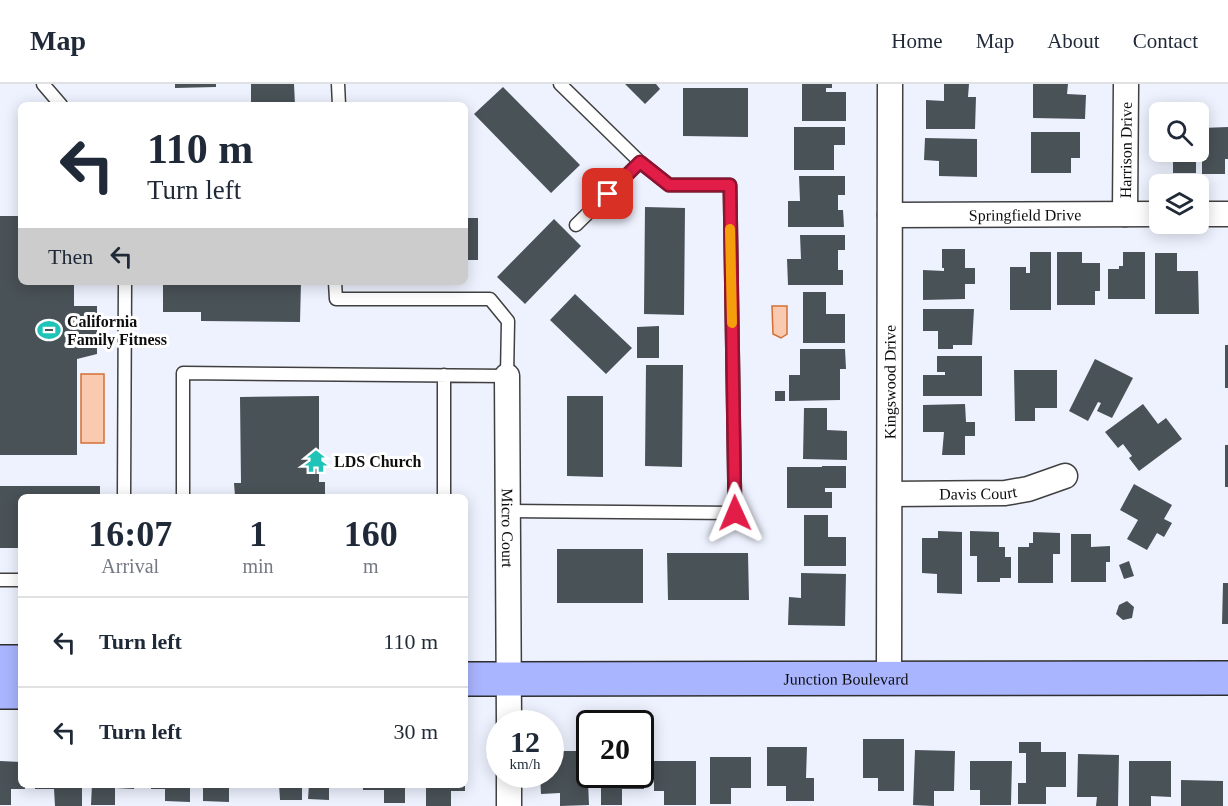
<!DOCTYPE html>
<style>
:root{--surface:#fff;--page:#f6f6f7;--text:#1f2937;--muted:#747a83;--line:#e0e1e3}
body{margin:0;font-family:Georgia,serif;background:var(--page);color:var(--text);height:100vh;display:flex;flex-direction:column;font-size:22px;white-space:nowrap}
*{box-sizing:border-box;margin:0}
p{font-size:20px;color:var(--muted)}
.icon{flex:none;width:33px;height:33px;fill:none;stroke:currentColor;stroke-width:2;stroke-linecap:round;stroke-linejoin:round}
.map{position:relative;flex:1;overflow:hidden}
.sheet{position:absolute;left:18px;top:410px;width:450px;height:294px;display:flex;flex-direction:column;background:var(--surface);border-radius:9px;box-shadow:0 3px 15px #0003}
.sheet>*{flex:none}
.hud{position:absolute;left:18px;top:18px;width:450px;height:183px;border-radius:9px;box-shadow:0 3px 15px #0003;background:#fff;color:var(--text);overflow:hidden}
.controls{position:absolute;left:1149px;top:18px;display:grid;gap:12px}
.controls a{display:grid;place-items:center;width:60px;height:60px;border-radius:9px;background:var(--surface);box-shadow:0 3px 15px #0003;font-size:30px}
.speed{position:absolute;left:486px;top:626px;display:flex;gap:12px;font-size:30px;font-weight:700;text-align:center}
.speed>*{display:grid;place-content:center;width:78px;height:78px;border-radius:50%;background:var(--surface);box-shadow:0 3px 15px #0003;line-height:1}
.speed small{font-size:15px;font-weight:400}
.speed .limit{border:3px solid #111;border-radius:9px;background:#fff;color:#111}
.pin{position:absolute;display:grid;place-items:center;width:51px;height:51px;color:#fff;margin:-26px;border-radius:12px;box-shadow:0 3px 9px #0006}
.me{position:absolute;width:66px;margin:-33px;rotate:359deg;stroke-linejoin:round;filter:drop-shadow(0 0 4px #0008)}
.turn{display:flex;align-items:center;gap:21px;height:126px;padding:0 30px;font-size:27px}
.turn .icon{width:78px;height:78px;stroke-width:2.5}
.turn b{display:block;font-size:42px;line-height:51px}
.then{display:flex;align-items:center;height:57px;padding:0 30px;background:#0003;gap:12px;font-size:22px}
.eta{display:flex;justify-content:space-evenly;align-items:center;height:102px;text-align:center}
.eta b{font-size:36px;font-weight:700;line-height:42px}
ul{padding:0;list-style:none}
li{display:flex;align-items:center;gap:18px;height:90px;padding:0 30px;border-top:2px solid var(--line)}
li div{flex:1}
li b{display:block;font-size:22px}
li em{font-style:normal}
header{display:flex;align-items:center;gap:36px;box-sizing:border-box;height:84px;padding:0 30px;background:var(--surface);border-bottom:2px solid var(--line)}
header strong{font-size:28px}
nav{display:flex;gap:33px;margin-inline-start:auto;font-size:21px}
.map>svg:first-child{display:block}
</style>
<header>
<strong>Map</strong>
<nav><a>Home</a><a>Map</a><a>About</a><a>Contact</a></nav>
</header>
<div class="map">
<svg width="1228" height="722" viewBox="0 0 1228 722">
<rect width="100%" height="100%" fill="#eef2ff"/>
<path fill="#f9cab0" stroke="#d36f34" stroke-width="1.5" d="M772 222H787V250L781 254 773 250Z
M81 290H104V359H81Z"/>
<path fill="#495257" d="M175 0H216V3L175 4Z
M251 0H294L295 21H251Z
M625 0H656L660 5 645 20Z
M802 0H832V4H826V8H846V37H802Z
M944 0H969L968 13H976L975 45H926V16L944 17Z
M1033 0H1068L1067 10 1086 11 1085 35 1033 34Z
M503 3 580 81 551 109 474 30Z
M683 4H748V53L683 52Z
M794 43H845V61H834V86H794Z
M1228 43V75H1225V90H1202V44Z
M1031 48H1080V74H1071V89H1031Z
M925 54 977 55V93L939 92V77L924 76Z
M1158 68H1196V89H1173V73H1159Z
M799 92H845V111H838V126H843L844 143H788V117H800Z
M645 123 685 124 684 231 644 230Z
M0 132H21V198H74V222H97V270L77 275V371H0Z
M465 134H478V176H465Z
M554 135 581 162 525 220 497 193Z
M800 151H845V166H838V186H843V201H788L787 175H801Z
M942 165H965V184H975V200H965V215L923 216V186L944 187V184H942Z
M1030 168H1051V226H1010V183H1026V189H1030Z
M1057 168H1082V179H1100V207H1095V221H1057Z
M1123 168H1145V215H1108V185H1119V182H1123Z
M1155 169H1177V187H1198L1199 230H1155Z
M163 198H301L300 238 201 237V228H163Z
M803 208H826V230H845V259H803Z
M575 210 632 264 606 290 550 236Z
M923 225H974L972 261H953V265H938V247H923Z
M659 242V274H637V243Z
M1225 261H1228V304H1225Z
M800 265H845L846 285H840V316L789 317V291H800Z
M937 272H982V312H923V291H945V288H937Z
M1095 275 1133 294 1112 334 1097 327 1101 319 1098 318 1088 337 1069 327Z
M646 281H683L682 383 645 382Z
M1014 286H1057V324H1035V337H1015Z
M775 307H785V317H775Z
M319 312V398H325V412H235L234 399H241L240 313Z
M567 312H603V393L567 392Z
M965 320 966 338H975V352H965V371H942L944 348H923V321Z
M1143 320 1158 340 1166 334 1182 355 1139 387 1129 374 1132 372 1123 360 1118 364 1105 348Z
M804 324H827V346L847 347V376L803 375Z
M1225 361H1228V403H1225Z
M822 382H846V404H825V408H832V424H787V383H822Z
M1134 400 1172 421 1164 435 1172 439 1164 453 1157 449 1147 466 1127 455 1138 436 1120 426Z
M0 402H100V412H21V464H0Z
M804 431H828V453H846V482H804Z
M938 447 962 448V510L937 509V490L922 489V454H938Z
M970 447 999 448V463H1005V473H1011V494H1000V498H977V472H970Z
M1033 448 1060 449V470H1053V499H1018V463H1029V459H1033Z
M1071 450H1091V463L1110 462V478H1106V498H1071Z
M557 465H643V519H557Z
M667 469H748L749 516H668Z
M1129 477 1134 492 1124 495 1119 481Z
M801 489 846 490 845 542 788 541 789 513 801 514Z
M1223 499H1228V540H1222Z
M1127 517 1134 523 1132 534 1123 536 1116 530 1119 521Z
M863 655H904V707H878V694H863Z
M1019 658H1041V668H1066V703H1046V720H1018V699H1026V669H1019Z
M767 663H807L806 694H814V717H786V702H767Z
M915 666 955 667 954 707H934V722L913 721Z
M550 667H582V699L588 698 589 721 560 722V709L541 710 540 690H550Z
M1078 670 1119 671 1118 722H1096L1097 713H1077Z
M640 673H643L644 705H622V721H601V690H640Z
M710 673H751V704H731V720H710Z
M0 677 21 678V700H25V705H11V721H0Z
M654 677H696V721H664V707H654Z
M970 677H1012L1011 721H980V706H970Z
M1129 677H1171V713L1151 712V722H1129Z
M1181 696 1223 697V722H1181Z
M35 700H82V722H55L54 705H35Z
M92 700H134V705L115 704V721H91Z
M151 700H190V718L165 717V705H151Z
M203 700H229V718L203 717Z
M279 700H302V716H280Z
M309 700H329V716L308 715Z
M363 700H405V719H384V706H363Z
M426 700H465V707H451V722H426Z"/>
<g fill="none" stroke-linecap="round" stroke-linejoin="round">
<g stroke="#404040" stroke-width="15">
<path id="lane" d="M43 0 61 21
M338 0 339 21
M576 141 640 78
M444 291V412
M124 412 125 198
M183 412V289L507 292 508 237 490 215H336L335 198
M508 427 735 429 730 101H669L640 78 560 0
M0 496H21"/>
</g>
<g stroke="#404040" stroke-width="27">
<g id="street">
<path id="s1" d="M1125 130 1126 0"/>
<path d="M1198 130H1228"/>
<path id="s2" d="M890 131 1160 130"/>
<path id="s3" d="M507 292 509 639"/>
<path id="s4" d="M890 410 1005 409 1028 405 1065 392"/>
<path id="s5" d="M889 595 890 0"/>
<path d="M509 690V722"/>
</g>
</g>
<g stroke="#2f2f2f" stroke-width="36">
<g id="secondary">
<path d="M0 578H21"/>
<path id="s6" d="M465 595 1228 594"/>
<path d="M0 608H21"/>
</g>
</g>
<use href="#lane" stroke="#fff" stroke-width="12"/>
<use href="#street" stroke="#fff" stroke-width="24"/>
<use href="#secondary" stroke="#a9b5ff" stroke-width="33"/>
</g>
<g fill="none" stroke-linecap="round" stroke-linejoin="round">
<g stroke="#92132f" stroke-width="15">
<path id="route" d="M608 110 640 78 669 101H730L735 429"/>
</g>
<use href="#route" stroke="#e11d48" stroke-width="10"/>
<path stroke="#f59e0b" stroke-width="10" d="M730 145 732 239"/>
</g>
<defs>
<g id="stadium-bare" transform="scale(1.8)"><path d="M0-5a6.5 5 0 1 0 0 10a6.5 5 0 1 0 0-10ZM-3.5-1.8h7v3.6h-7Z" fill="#20c3b7" stroke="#fff" stroke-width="2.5" paint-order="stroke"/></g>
<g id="temple-bare" transform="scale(1.8)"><path d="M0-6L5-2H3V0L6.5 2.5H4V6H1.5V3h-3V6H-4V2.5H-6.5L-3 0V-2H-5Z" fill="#20c3b7" stroke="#fff" stroke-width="2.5" paint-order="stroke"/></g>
</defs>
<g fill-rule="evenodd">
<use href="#stadium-bare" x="49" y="246"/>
<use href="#temple-bare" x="316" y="377"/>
</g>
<g text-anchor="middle" stroke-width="6" stroke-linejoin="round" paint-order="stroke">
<g font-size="16" fill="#0d0d0d" stroke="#fff">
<text dy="6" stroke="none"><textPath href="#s1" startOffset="64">Harrison Drive</textPath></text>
<text dy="6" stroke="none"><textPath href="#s2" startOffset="135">Springfield Drive</textPath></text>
<text dy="6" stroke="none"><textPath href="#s5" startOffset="297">Kingswood Drive</textPath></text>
<text dy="6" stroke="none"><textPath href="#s4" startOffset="88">Davis Court</textPath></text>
<text dy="6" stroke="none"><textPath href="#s3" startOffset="152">Micro Court</textPath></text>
<text dy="6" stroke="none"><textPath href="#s6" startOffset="381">Junction Boulevard</textPath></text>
</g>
<g font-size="16" font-weight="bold" fill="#0d0d0d" stroke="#fff" text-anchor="start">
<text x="67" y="243">California<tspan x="67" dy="18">Family Fitness</tspan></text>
<text x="334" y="383">LDS Church</text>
</g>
</g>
</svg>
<div class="controls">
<a><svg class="icon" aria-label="search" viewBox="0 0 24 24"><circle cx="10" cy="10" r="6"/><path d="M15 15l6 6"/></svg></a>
<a><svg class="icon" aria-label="layers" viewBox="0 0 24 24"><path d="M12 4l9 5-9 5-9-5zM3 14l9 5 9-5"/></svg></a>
</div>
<div class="speed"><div>12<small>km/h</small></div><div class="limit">20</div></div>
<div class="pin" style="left:608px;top:110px;background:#d93025"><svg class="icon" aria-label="arrive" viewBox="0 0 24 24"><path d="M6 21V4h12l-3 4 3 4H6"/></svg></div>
<svg class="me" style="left:735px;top:429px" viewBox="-20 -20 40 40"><path d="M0-17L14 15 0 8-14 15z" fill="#e11d48" stroke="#fff" stroke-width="4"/></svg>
<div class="hud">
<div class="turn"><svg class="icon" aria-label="left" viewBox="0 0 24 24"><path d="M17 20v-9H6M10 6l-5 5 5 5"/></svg><div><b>110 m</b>Turn left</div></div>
<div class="then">Then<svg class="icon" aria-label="left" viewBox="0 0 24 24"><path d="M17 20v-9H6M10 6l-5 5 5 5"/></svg></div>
</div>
<section class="sheet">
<div class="eta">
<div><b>16:07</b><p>Arrival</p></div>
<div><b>1</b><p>min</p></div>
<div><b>160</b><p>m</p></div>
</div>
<ul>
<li><svg class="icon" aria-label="left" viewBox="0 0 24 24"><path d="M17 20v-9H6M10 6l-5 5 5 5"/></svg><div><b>Turn left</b></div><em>110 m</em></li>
<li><svg class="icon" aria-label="left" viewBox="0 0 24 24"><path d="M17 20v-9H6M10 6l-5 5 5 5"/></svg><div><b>Turn left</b></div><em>30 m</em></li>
</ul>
</section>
</div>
